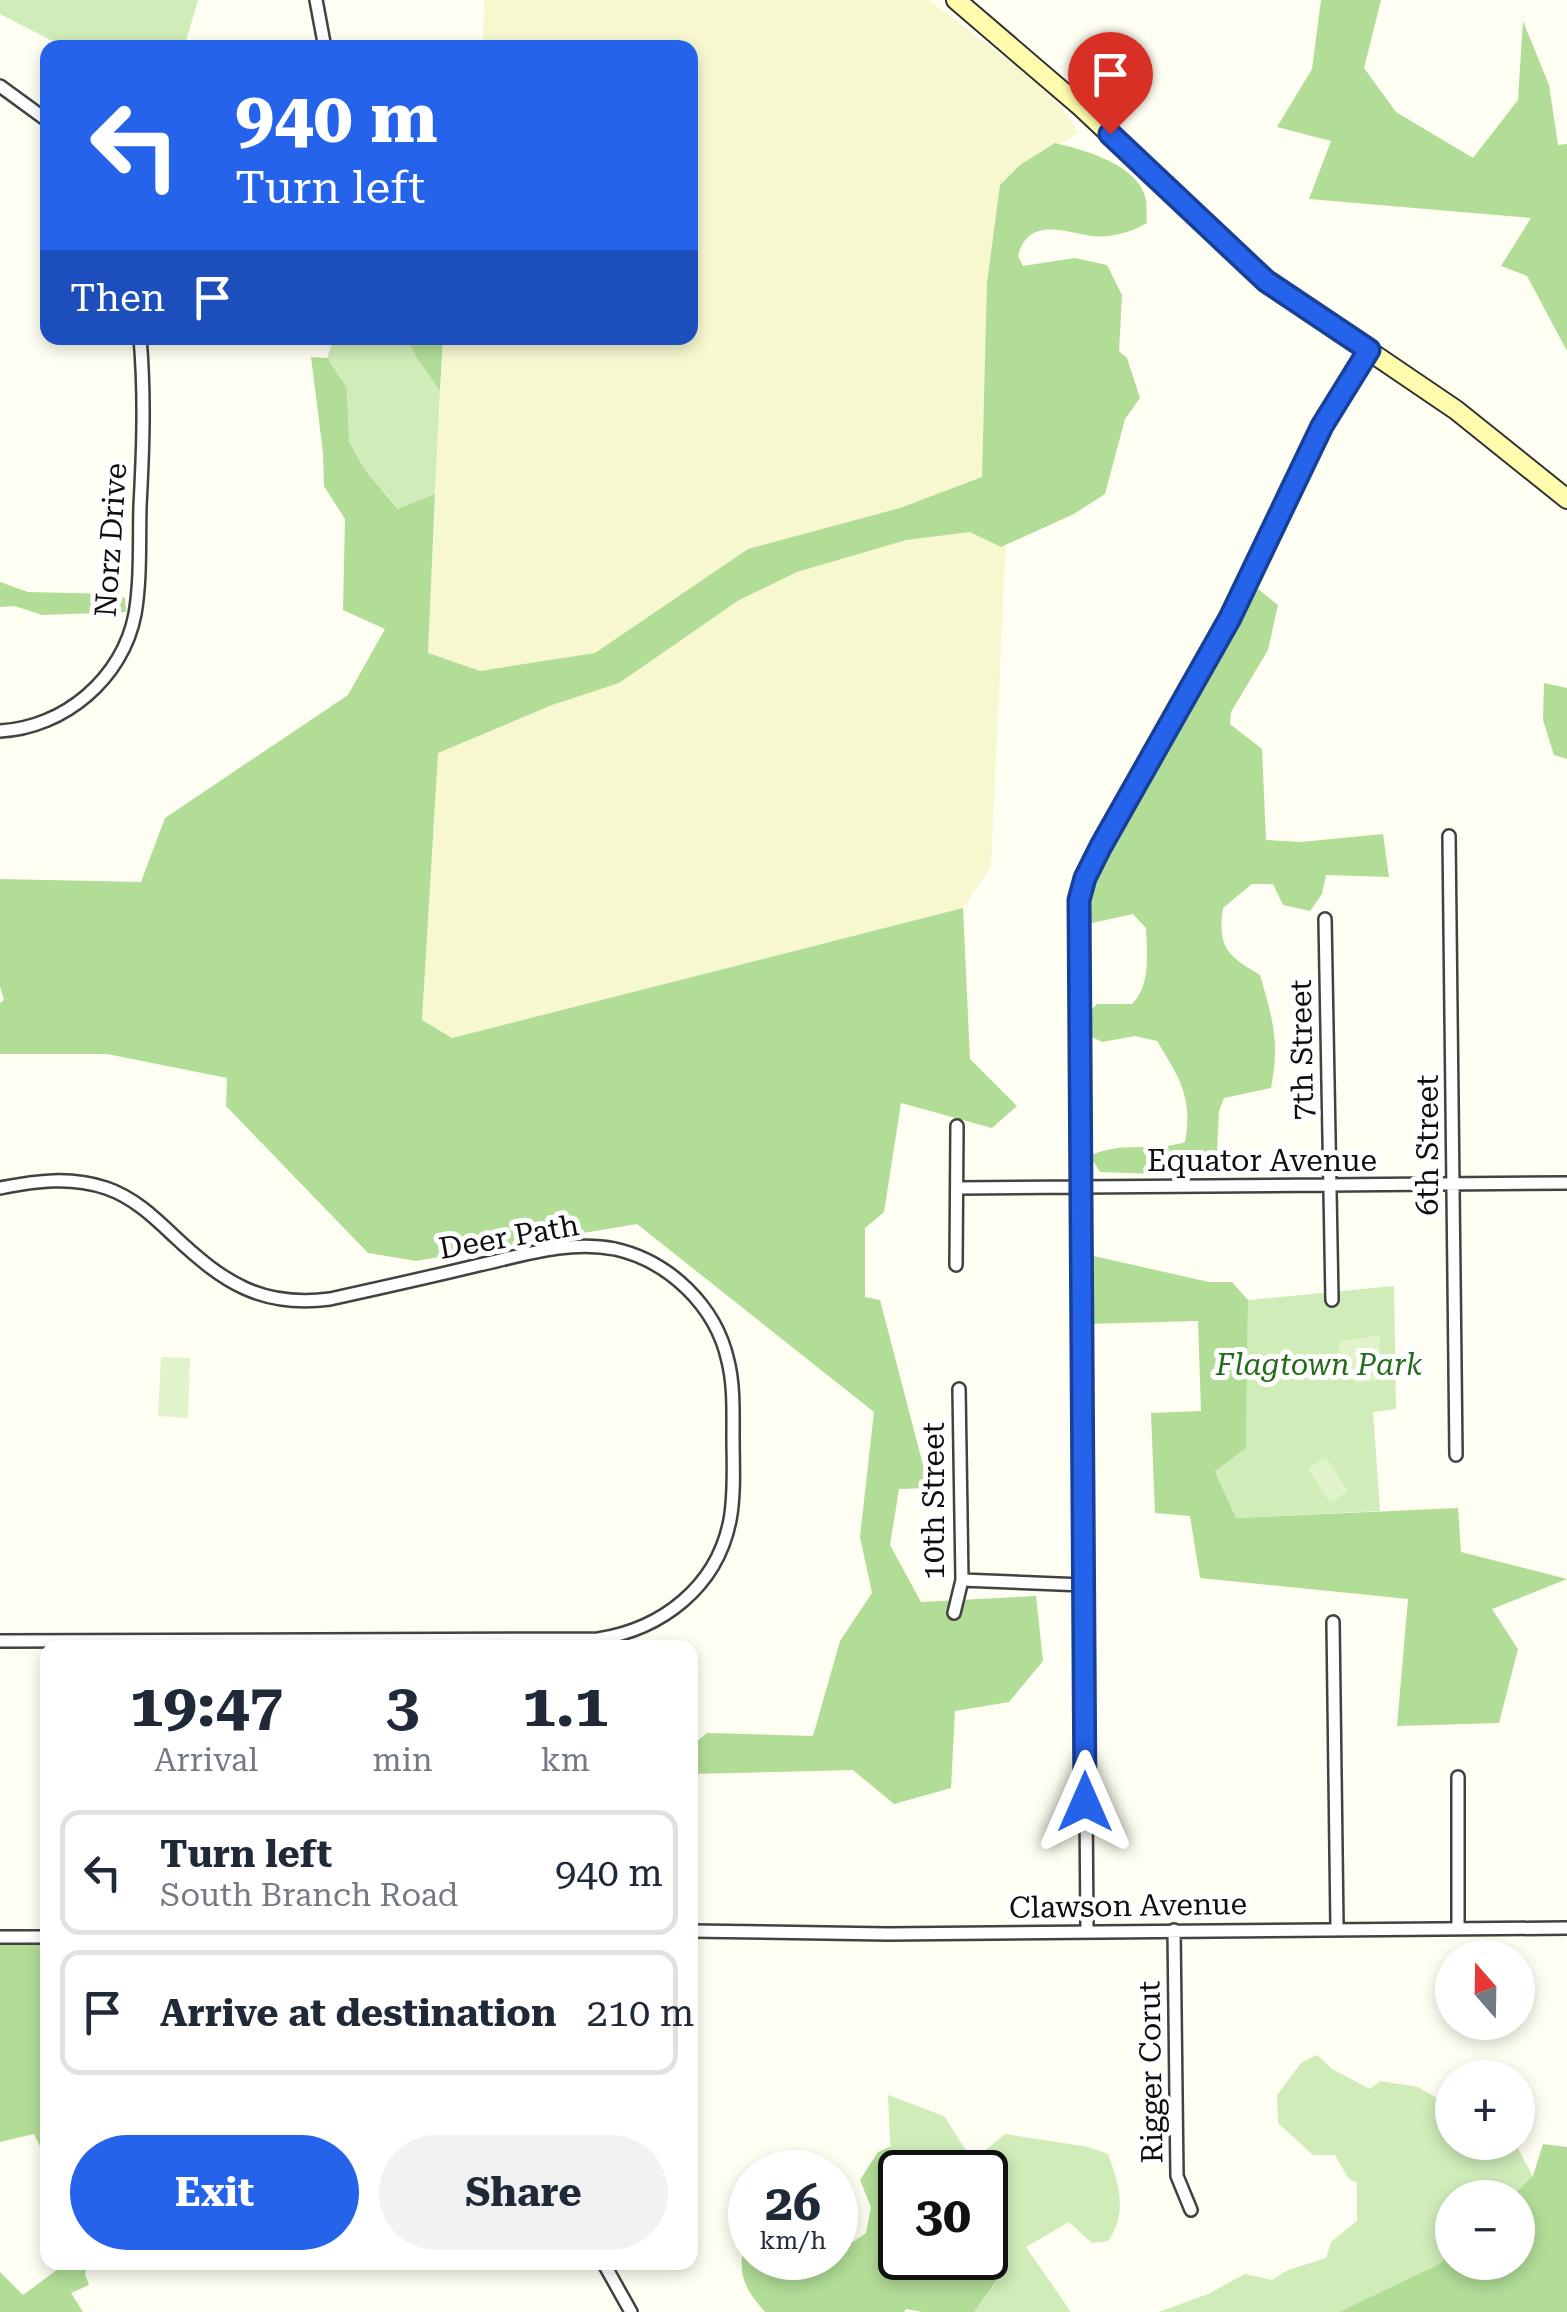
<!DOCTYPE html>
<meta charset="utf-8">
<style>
:root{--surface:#fff;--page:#f2f2f3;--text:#1f2937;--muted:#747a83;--line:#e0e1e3;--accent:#2563eb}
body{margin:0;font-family:"Roboto Serif",serif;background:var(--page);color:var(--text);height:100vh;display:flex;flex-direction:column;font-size:38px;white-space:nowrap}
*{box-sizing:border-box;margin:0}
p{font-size:32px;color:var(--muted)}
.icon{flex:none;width:55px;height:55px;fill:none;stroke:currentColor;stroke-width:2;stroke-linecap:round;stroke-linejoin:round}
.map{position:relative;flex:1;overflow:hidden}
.side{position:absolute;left:40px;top:1640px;width:658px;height:630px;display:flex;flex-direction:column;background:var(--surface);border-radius:20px;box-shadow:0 5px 15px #0003}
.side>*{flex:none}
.hud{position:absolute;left:40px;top:40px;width:658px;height:305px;border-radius:20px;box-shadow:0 5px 15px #0003;background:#2563eb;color:#fff;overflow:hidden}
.needle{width:65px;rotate:340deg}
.buttons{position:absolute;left:1435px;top:1940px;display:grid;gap:20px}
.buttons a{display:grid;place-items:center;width:100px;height:100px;border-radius:50%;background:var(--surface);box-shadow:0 5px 15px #0003;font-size:50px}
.speed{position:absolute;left:728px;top:2150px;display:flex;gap:20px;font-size:50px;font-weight:700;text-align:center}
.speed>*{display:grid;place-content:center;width:130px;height:130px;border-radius:50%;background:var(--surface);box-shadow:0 5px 15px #0003;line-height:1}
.speed small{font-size:25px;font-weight:400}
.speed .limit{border:5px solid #111;border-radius:15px;background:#fff;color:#111}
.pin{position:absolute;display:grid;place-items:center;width:85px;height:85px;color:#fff;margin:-102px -42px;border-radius:50% 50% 50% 0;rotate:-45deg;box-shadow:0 0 10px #0007}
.pin .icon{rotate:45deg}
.me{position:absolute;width:110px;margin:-55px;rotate:0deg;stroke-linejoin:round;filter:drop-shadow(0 0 8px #0008)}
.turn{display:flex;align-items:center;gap:35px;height:210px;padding:0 30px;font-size:45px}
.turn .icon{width:130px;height:130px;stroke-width:2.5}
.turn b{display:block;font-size:70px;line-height:85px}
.then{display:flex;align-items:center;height:95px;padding:0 30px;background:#0003;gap:20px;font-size:38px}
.eta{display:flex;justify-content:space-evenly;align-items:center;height:170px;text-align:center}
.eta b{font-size:60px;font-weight:700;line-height:70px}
.button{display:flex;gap:20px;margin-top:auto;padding:20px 30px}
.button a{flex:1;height:115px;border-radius:60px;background:var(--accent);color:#fff;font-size:40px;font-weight:700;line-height:115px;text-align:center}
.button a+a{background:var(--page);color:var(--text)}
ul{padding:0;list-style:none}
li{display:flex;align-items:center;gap:30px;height:125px;margin:0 20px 15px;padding:0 10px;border:5px solid var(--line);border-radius:20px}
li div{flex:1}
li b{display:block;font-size:38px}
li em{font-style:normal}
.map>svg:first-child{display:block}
</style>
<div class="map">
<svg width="1567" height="2312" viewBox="0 0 1567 2312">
<rect width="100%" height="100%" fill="#fffef2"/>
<path fill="#f7f7d0" d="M484 0H929L1051 93 1078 132 1007 185 992 242 1000 487 1006 539 991 867 963 908 452 1038 422 1021 438 752 428 653 443 338H690V48L483 47Z"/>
<path fill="#cfecb9" d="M0 0H198L184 48 64 47 0 14Z
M334 338H407L416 357 440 391 435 494 399 509 365 470 349 440 347 388 327 358Z
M1394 1286 1396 1409 1373 1412 1380 1511 1236 1518 1215 1470 1246 1448 1248 1300Z
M1317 2055 1332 2069 1370 2089 1380 2081 1418 2087 1452 2107V2142L1515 2143 1533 2177 1511 2197 1452 2198V2252L1439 2264 1339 2312H1159L1208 2294 1245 2274 1272 2280 1288 2270 1326 2258 1331 2242 1357 2221V2183L1349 2179 1335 2155H1313L1278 2123 1277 2095 1301 2063Z
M888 2095 944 2116 973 2161 1005 2134 1088 2147 1108 2154C1119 2183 1128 2214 1108 2241L1092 2243 1069 2222 1026 2247 1071 2312H974L999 2278 972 2258H985V2172H900V2180L891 2162Z"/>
<path fill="#b1dd97" d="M1321 0H1381L1364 68 1396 112 1473 158 1518 100 1523 21 1549 85 1558 145 1567 144V351L1527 276 1501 266 1531 218 1309 199 1331 141 1277 127 1312 69Z
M1055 143C1084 150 1138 164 1146 199 1147 206 1146 215 1147 223 1132 232 1110 238 1092 236 1065 232 1028 216 1018 256L1023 266 1075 258 1107 265 1122 295 1119 351 1127 358 1140 398 1125 419 1105 494 1074 514 1001 547 970 532 906 540 797 572 739 600 619 683 552 705 438 753 422 1020 452 1038 963 908 970 1059 1017 1106 992 1128 901 1103 884 1212 865 1228V1297L880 1300 929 1488 899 1489 890 1545 921 1602 1036 1596 1043 1661 1009 1702 955 1711 951 1788 894 1804 853 1770 690 1774V1747L707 1733 813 1736 840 1641 872 1593 860 1537 874 1412 637 1224 416 1261 368 1253 226 1106 227 1078 107 1054H0V1003L4 1000 0 986V879L141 882 165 818 348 695 385 629 343 610 345 519 324 486 323 453 311 357 327 358 347 388 349 441 365 470 398 509 435 494 428 653 480 671 595 653 748 549 900 508 982 477 987 283 1000 185 1020 165Z
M407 338H443L440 391 416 357Z
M0 582 28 592 111 594 125 598 126 612 42 615 15 606 0 607Z
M1253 585 1278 605 1268 650 1231 712 1230 724 1262 749 1266 840 1301 842 1383 834 1389 877 1326 875 1322 894 1310 911 1283 905 1273 884H1252L1223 908C1217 948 1228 956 1260 975 1273 1020 1280 1042 1271 1088L1224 1098 1219 1111 1216 1172 1191 1175 1100 1172 1090 1156C1118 1141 1155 1152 1185 1142 1193 1097 1180 1079 1157 1041L1135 1036 1102 1042 1090 1036 1086 1015 1097 1004H1132C1151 985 1147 953 1146 928L1133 914 1083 925V899L1090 876Z
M1544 683 1567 688V759L1554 755 1543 720Z
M1080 1253 1209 1282H1232L1248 1300 1246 1448 1215 1471 1236 1518 1458 1508 1461 1552 1567 1579 1492 1609 1518 1649 1499 1723 1397 1726 1408 1599 1200 1578 1190 1516 1155 1513 1151 1413 1201 1411 1198 1321 1084 1324Z
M47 1944H48L47 2161 34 2134 0 2142V1945Z
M1543 2144 1567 2147V2312H1339L1439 2264 1452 2252V2262H1518V2198L1511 2197 1533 2176Z
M890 2147 891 2162 900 2180V2258H972L999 2277 974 2312H923L906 2309 904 2312H765C740 2284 735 2267 750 2231V2258H835V2202L840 2206 842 2232 853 2242 866 2233 871 2207 860 2180 878 2152Z
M59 2263H89L85 2274 89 2285 71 2293 83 2312H0V2272L23 2295 58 2269Z"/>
<path fill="#e1f3cb" d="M1380 1335 1379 1380 1358 1383 1339 1373 1335 1363 1341 1341Z
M161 1357 190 1358 188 1418 158 1416Z
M1326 1457 1348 1491 1330 1503 1308 1469Z"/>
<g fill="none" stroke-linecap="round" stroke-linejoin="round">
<g stroke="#424242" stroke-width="16">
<path id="street" d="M316 0 325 48
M0 86 48 121
M0 731C64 728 123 678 135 614 141 579 139 542 140 506 143 450 145 394 140 338
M1449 836 1456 1455
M1325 919 1332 1300
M0 1188C36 1181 70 1176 106 1188 133 1197 154 1217 174 1236 223 1282 261 1308 330 1299 380 1288 430 1277 479 1265 524 1255 569 1240 615 1249 669 1261 716 1306 728 1361 734 1385 733 1411 733 1437 733 1464 735 1493 730 1520 717 1587 662 1629 598 1639L0 1641
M958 1188 1567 1183
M956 1265 957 1126
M962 1580 1083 1585
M954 1613 962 1580 959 1389
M1333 1622 1337 1927
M1458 1777V1927
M1174 1930 1177 2176 1191 2210
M690 1931 888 1934 1567 1928
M1087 1931 1079 900 1085 878 1101 846 1230 618 1322 426 1369 350
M0 1937H48
M603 2262 631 2312"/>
</g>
<g stroke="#313131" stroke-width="22">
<path id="secondary" d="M956 0 1081 107 1266 281 1456 410 1567 499"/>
</g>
<use href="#street" stroke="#fff" stroke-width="11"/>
<use href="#secondary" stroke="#fffdad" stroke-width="18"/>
</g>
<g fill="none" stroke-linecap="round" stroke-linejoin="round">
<g stroke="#184099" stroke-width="25">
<path id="route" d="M1085 1802 1079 900 1085 878 1101 846 1230 618 1322 426 1369 350 1266 281 1110 134"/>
</g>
<use href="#route" stroke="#2563eb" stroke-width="18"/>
</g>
<g text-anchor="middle" stroke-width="10" stroke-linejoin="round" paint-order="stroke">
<g font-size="30" fill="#0f0f0f" stroke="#fff">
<text transform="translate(111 540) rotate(-86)" y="10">Norz Drive</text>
<text transform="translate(1302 1050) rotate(-91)" y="10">7th Street</text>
<text transform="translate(1428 1145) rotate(-90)" y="10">6th Street</text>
<text x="1262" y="1171">Equator Avenue</text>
<text transform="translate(509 1237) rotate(-10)" y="10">Deer Path</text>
<text transform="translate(934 1501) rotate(-90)" y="10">10th Street</text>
<text transform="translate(1128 1906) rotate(-1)" y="10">Clawson Avenue</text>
<text transform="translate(1151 2072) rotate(-91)" y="10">Rigger Corut</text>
</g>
<g font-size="30" font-style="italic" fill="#256b1c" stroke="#fff">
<text x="1319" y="1375">Flagtown Park</text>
</g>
</g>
</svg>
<div class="buttons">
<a><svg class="needle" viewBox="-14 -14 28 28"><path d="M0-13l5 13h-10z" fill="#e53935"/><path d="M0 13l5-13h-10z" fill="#747a83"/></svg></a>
<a>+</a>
<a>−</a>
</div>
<div class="speed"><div>26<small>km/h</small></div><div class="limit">30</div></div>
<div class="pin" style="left:1110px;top:134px;background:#d93025"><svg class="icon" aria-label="arrive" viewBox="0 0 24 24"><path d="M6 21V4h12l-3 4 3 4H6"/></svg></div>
<svg class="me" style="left:1085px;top:1802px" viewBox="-20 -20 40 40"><path d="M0-17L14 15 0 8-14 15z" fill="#2563eb" stroke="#fff" stroke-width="4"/></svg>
<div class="hud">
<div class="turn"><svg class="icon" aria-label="left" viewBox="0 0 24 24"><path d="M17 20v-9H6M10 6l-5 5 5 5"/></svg><div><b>940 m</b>Turn left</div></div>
<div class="then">Then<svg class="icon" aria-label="arrive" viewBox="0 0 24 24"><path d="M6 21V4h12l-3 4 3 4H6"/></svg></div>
</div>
<section class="side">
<div class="eta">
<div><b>19:47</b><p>Arrival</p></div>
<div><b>3</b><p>min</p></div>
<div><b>1.1</b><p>km</p></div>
</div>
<ul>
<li><svg class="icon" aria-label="left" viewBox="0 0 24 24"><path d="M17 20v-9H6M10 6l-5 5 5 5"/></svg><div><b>Turn left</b><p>South Branch Road</p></div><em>940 m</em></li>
<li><svg class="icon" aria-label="arrive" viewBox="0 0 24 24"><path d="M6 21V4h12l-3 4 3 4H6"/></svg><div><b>Arrive at destination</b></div><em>210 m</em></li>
</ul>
<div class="button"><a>Exit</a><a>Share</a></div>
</section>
</div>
